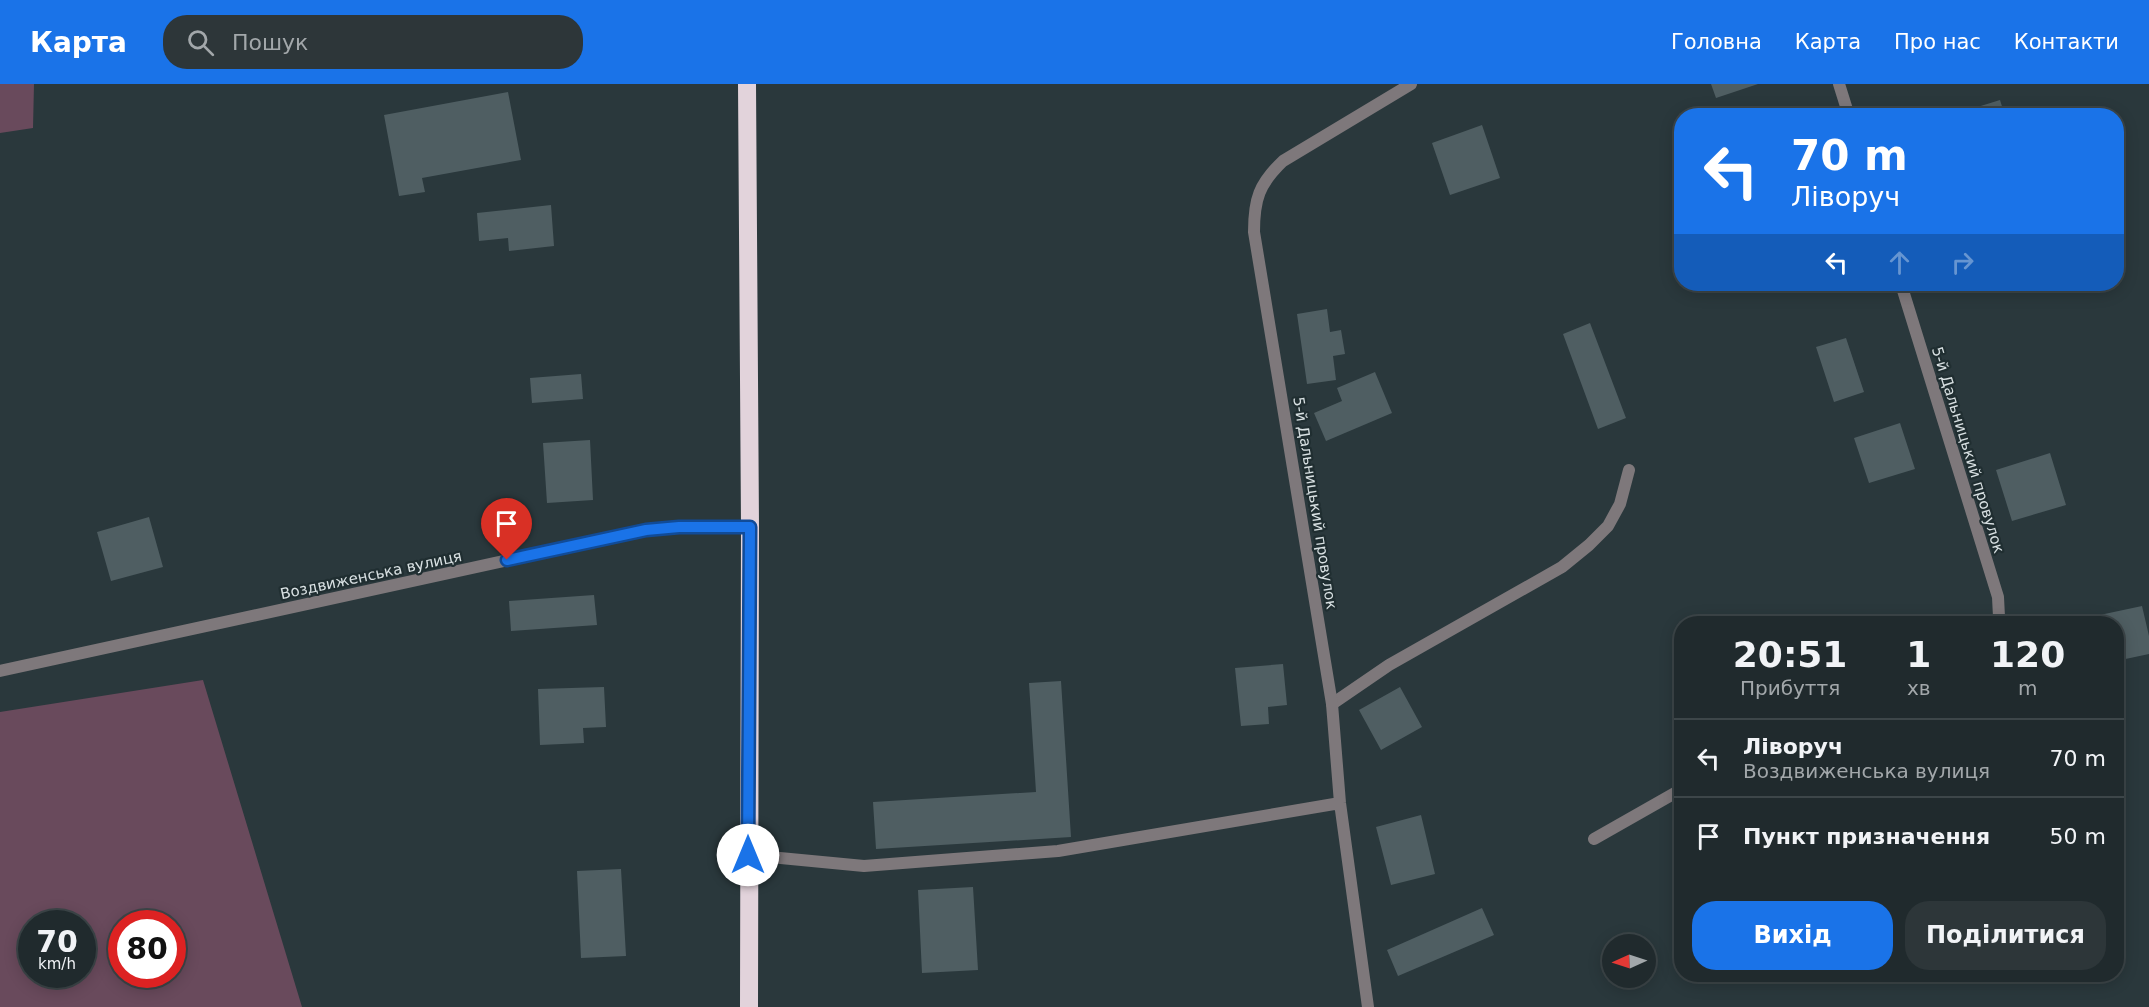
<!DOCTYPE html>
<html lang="uk">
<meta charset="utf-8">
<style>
:root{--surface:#202a2d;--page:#2d3639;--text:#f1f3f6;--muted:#a2a7aa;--line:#3d4649;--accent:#1a73e8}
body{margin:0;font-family:"DejaVu Sans",sans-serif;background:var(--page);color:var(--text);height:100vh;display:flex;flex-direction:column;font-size:22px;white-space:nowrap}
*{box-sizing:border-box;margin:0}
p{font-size:20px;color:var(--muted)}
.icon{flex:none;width:33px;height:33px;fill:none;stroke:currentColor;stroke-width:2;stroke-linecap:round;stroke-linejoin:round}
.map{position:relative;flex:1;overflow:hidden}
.details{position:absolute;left:1674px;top:532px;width:450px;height:366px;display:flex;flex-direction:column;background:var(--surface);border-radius:24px;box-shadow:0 3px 15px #0003,0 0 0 2px var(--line)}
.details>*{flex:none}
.hud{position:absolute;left:1674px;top:24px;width:450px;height:183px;border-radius:24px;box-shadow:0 3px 15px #0003,0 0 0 2px var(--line);background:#1a73e8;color:#fff;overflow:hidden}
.needle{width:39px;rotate:267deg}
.fabs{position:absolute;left:1602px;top:850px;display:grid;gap:12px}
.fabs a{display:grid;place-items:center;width:54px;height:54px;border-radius:50%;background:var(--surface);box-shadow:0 3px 15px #0003,0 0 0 2px var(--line);font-size:30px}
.speed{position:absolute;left:18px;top:826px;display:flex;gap:12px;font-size:30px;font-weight:700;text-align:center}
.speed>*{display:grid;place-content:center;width:78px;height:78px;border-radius:50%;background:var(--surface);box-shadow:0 3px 15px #0003,0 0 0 2px var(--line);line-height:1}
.speed small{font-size:15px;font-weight:400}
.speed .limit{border:9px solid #d22;background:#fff;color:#111}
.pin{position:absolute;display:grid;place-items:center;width:51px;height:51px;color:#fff;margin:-62px -26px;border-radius:50% 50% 50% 0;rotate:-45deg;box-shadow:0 0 6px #0007}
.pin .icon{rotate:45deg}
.me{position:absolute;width:66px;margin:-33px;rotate:0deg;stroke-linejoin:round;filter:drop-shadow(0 0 4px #0008)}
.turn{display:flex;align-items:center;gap:21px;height:126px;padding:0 18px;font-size:27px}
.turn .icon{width:78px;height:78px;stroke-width:2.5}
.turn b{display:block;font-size:42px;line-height:51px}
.lanes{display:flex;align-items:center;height:57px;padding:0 18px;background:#0003;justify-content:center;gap:30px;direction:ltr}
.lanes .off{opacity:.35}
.eta{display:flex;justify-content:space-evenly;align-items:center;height:102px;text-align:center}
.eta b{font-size:36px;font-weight:800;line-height:42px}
.cta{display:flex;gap:12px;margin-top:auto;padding:12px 18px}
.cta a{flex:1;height:69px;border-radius:24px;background:var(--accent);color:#fff;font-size:24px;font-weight:800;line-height:69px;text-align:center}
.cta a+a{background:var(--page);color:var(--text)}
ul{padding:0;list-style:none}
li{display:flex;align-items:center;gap:18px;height:78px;padding:0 18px;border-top:2px solid var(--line)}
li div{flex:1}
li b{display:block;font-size:22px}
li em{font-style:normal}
header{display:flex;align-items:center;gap:36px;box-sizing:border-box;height:84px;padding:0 30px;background:var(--accent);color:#fff}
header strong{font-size:28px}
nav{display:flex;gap:33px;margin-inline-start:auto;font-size:21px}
.search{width:420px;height:54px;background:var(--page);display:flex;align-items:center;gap:15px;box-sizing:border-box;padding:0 21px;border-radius:24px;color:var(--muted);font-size:22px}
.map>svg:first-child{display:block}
</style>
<header>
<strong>Карта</strong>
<div class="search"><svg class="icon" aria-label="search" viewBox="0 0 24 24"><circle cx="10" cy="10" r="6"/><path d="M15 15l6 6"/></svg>Пошук</div>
<nav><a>Головна</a><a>Карта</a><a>Про нас</a><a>Контакти</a></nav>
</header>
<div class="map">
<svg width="2149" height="923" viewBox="0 0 2149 923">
<rect width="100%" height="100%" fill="#2a383c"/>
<path fill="#694a5c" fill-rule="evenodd" d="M0 0H34L33 44 0 49Z
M203 596 302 923H0V628ZM32 840H82V891H32ZM122 840H172V891H122Z"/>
<path fill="#4f5e62" d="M1711 0H1758L1716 14Z
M508 8 521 76 422 94 425 108 399 112 384 31Z
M2000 16 2005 32H1973L1971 25Z
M1482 41 1500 94 1450 111 1432 59Z
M551 121 554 162 509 167 508 154 479 157 477 129Z
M1327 225 1330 248 1341 246 1345 270 1333 272 1336 296 1307 300 1297 230Z
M1590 239 1626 334 1598 345 1563 250Z
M1846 254 1864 308 1834 318 1816 263Z
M1375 288 1392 329 1326 357 1314 329 1342 317 1337 304Z
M581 290 583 315 532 319 530 294Z
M1900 339 1915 385 1869 399 1854 354Z
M590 356 593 416 547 419 543 359Z
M2050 369 2066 421 2012 437 1996 386Z
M149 433 163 483 111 497 97 448Z
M594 511 597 541 511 547 509 517Z
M2142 522 2149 552V570L2116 577V540H2082L2081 535Z
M1283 580 1287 621 1268 623 1269 640 1241 642 1235 584Z
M1061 597 1071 753 876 765 873 718 1036 708 1029 599Z
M604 603 606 643 583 644 584 659 540 661 538 605Z
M1400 603 1422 643 1381 666 1359 626Z
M1421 731 1435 790 1391 801 1376 743Z
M621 785 626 872 581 874 577 787Z
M973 803 978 886 922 889 918 806Z
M1482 824 1494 851 1398 892 1387 866Z"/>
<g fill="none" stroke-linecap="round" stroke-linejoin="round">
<path stroke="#7e787b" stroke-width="12" d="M1332 620 1389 581 1562 483 1589 461 1608 442 1620 420 1629 386"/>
<path stroke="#7e787b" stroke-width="12" d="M1839 0 1849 32
M1901 200 1998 513 1999 533 1993 540
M0 587 646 446 679 443H750
M1594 755 1682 705
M748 771 864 782 1058 767 1340 719
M1368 923 1340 719 1332 620 1254 148C1254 115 1259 100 1283 77L1411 0"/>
<path stroke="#e2d3db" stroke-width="18" d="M747 0 750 443 749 923"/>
</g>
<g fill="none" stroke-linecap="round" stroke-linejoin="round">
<g stroke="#114b97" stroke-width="15">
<path id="route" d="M507 476 646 446 679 443H750L748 771"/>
</g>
<use href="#route" stroke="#1a73e8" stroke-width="10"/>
</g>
<g text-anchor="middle" stroke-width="4.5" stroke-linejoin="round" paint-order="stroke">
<g font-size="15" fill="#d9e1e3" stroke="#202e31">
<text transform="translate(1968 366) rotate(73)" y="5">5-й Дальницький провулок</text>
<text transform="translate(1315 419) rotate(81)" y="5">5-й Дальницький провулок</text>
<text transform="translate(371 491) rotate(-12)" y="5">Воздвиженська вулиця</text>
</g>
</g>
</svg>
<div class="fabs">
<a><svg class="needle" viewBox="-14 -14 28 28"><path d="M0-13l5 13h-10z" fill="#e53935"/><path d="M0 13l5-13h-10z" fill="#a2a7aa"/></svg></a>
</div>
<div class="speed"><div>70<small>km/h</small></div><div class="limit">80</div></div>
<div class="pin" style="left:507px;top:476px;background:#d93025"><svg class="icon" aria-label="arrive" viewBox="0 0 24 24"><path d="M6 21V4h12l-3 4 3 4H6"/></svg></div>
<svg class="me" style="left:748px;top:771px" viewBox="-20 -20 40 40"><circle r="19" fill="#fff"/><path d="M0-13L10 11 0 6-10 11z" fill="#1a73e8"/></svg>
<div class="hud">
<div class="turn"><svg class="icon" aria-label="left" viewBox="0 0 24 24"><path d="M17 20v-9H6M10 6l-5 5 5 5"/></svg><div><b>70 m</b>Ліворуч</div></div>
<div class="lanes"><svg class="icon" aria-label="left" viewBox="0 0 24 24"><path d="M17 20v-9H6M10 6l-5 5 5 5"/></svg><svg class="icon off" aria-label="ahead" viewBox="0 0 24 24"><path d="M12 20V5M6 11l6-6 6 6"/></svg><svg class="icon off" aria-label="right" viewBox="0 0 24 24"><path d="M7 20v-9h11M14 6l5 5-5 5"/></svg></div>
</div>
<section class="details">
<div class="eta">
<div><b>20:51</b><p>Прибуття</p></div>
<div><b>1</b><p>хв</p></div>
<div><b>120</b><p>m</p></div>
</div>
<ul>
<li><svg class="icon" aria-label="left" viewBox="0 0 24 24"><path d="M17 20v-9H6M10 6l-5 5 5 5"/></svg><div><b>Ліворуч</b><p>Воздвиженська вулиця</p></div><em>70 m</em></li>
<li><svg class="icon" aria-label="arrive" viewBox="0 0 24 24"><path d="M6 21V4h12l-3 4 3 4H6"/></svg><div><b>Пункт призначення</b></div><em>50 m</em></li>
</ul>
<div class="cta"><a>Вихід</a><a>Поділитися</a></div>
</section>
</div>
